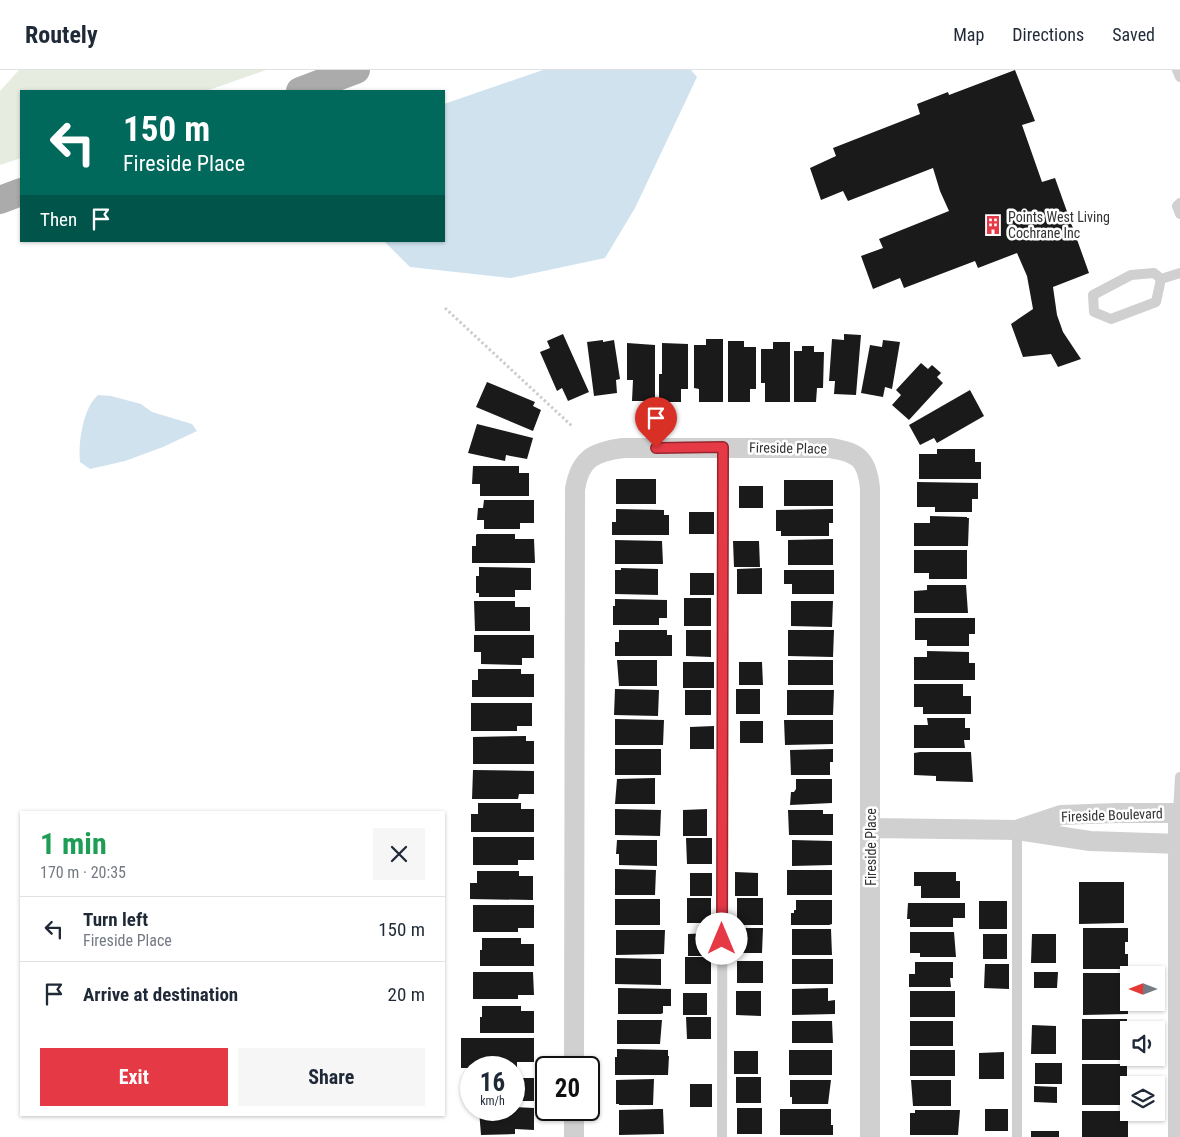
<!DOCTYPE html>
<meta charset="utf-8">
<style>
:root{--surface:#fff;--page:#f6f6f7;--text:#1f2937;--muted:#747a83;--line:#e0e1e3;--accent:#e63946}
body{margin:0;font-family:"Roboto Condensed",sans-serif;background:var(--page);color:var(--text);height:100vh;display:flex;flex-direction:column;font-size:19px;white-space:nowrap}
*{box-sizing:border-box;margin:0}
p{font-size:16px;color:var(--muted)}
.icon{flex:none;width:28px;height:28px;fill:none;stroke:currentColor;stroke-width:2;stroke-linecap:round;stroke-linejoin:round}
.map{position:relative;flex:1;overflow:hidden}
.sheet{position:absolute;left:20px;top:741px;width:425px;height:305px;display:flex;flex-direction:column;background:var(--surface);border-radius:0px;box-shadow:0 1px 4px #0004}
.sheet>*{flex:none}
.guide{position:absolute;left:20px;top:20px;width:425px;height:152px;border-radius:0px;box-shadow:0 1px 4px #0004;background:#00695c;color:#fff;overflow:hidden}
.needle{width:32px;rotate:270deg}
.fabs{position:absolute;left:1120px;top:896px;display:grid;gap:10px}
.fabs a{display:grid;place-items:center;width:45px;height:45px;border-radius:0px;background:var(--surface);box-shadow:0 1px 4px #0004;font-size:25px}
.speed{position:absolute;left:460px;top:986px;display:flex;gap:10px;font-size:25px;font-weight:700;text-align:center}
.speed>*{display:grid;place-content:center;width:65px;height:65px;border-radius:50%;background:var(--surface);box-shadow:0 1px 4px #0004;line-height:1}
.speed small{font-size:12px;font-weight:400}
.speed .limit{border:2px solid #111;border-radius:8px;background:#fff;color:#111}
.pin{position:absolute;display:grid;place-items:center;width:42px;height:42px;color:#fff;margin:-51px -21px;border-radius:50% 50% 50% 0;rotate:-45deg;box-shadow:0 0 5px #0007}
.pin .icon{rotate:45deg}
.me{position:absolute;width:55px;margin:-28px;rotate:0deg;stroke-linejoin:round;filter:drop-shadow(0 0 4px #0008)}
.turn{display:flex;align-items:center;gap:18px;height:105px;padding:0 20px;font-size:22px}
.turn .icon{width:65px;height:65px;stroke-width:2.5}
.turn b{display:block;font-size:35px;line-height:42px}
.then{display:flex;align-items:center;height:48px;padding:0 20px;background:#0003;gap:10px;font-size:19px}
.round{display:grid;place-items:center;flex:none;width:52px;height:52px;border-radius:0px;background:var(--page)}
.overview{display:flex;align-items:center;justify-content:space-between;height:85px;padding:0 20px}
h1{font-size:30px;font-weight:700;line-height:38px;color:#1e9e55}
.action{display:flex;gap:10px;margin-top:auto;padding:10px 20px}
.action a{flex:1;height:58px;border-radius:0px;background:var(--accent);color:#fff;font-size:20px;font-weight:700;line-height:58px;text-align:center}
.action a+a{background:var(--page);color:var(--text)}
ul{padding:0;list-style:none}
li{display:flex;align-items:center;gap:15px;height:65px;padding:0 20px;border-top:1px solid var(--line)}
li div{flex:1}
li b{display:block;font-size:19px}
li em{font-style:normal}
header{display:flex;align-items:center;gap:30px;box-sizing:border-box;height:70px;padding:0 25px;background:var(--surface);border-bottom:1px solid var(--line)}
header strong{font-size:24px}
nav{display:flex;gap:28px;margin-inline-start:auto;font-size:18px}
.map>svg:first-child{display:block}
</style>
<header>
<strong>Routely</strong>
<nav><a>Map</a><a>Directions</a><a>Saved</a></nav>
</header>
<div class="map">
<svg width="1180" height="1067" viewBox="0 0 1180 1067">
<rect width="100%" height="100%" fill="#fff"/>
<path fill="#e6ecdf" d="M19 0H266L206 21H21V88L0 95V21Z"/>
<path fill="#cfe2ee" d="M543 0H691L697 7 635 138 605 188 511 208 410 197 384 171H444V34Z
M98 325 111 326 141 334 152 342 192 354 197 361 163 377 125 391 90 399 80 392C78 373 83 338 98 325Z"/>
<path fill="#1a1a1a" d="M1015 0 1035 51 1022 55 1042 112 1055 108 1089 203 1053 217 1057 245 1063 262 1081 289 1058 297 1051 284 1023 287 1011 254 1033 239 1027 206 1017 183 978 198 975 191 904 218 900 208 873 219 861 186 883 178 879 169 949 141 940 121 933 98 848 131 843 121 821 130 810 98 836 86 833 78 920 44 917 34 948 22 949 25Z
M563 264 589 322 568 331 562 318 557 321 540 282 550 278 547 271Z
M844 264 861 265 856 325 834 324 835 311H829L832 269 844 270Z
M706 269H723V332H699V319L694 318V275H706Z
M603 270V272L614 270 620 309 616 310 617 323 594 326 587 272Z
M883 270 900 272 892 319 885 317 883 327 861 323 870 275 882 277Z
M728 271H744V277H756V319H750V332H728Z
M773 272H790V332H765V313H761V279H773Z
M627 273 655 275V331H632L633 310H627Z
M662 273 688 274V319H681V332H659V304H662Z
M802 276H814V282H824L823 318H817L816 332H794V281H802Z
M921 293 928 299 932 295 941 303 937 307 943 313 909 350 892 335 901 325 896 320Z
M487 312 535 332 533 336 541 340 533 361 476 337Z
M970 320 984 346 937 373 934 368 920 375 909 355Z
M477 354 533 368 527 389 506 385 505 391 468 383Z
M937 379H975V392H981V409H919V384H937Z
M473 396H519V403H529V426H480V414H472Z
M616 409H656V434H616Z
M784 410H833V436H784Z
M917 412 978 413V429H972V442H935V437H917Z
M739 416H763V438H739Z
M484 430H534V453H520V459H484V450H477L478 438H483Z
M616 439 664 440V445H669V465H612V452H616Z
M833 439V453H829V466H781V461H776V440Z
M689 442H714V464H689Z
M930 446 967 447V448H969L968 476H914V453H930Z
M477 464H515V469H534L535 493H472V476H476V465Z
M833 469V495H788V470Z
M615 470 662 471 663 494H615Z
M733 471H759L760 497H734Z
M914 480H967V509H929V503H914Z
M479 497 531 498V520H515V527H479V523H476V506H479Z
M621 498 658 499V525L615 524V500H621Z
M762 498V524H737V499Z
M784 500H834V524H792V514H784Z
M690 503H714V525H690Z
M927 515H966L968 543H914V521L927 520Z
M684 528H711V556H684Z
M615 529 667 530V548H659V555H613V536H615Z
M474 531H515V537H530V561H475Z
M791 531H833L832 557 791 556Z
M915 548H975V564H969V576H927V570H915Z
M619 560H667V565H672V586H615V572H619Z
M686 560H711V587L686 586Z
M788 560H834L833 587 788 586Z
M474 565H534V588H522V595L481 594V582H474Z
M927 581 969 582V593H975V610H914V587H927Z
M617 590H657V616H619Z
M788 590H833V615H788Z
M683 592H714V618H683Z
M739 592H762L763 615H739Z
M478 599H521V604H534V627H472V610H478Z
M914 614H963V626H971V644H923V637H914Z
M615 619 659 620 658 646 614 645Z
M736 619H760V644H736Z
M685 620H711V645H685Z
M787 620H834L833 645H787Z
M471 633H532V656H517V661H471Z
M927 648H965V658H970V670H964L965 678H914V655H928Z
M615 649 664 650 663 675H615Z
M784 650H833V674L785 675Z
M740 651H763V673H740Z
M714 656V679H690V657Z
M526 666V671H534V694H473V667Z
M615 679H661V705H615Z
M833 679V692H830V705H791L790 680Z
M920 682H971L973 712 936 711V706L914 705V683Z
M473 700 534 701V724H519L518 729H472Z
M655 708V734H615L617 709Z
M796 709H832V733L790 735 791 722H794L796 719Z
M478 733H521V739H534V762H471V744H478Z
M615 739 661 740 660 766 615 765Z
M707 739V766H683V740Z
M788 740H823V744H833V765H789Z
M473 767H534V790H518V795H473Z
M686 768H712V794H687Z
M617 770H657V796L619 795V784H616Z
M792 770 832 771V795L792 796Z
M615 799 656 800 655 825H615Z
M787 800H832V825H787Z
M477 801H519V806H533V830L470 829V813H477Z
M735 802 758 803V826H735Z
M914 802H956V811H960V828H921V816H914Z
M690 803H712V826H690Z
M1079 812H1124V853L1079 854Z
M687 828H711V853H687Z
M737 828H763V855H737Z
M615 829H660V855H615Z
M796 830H832V854L829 855H791V843H794V840H796Z
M979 831H1007V859H979Z
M908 833H965V848H953V857H910V849H907Z
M473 835H534V858H518V862H473Z
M736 858H763L762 883H736Z
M1083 858H1128V872H1125V884H1128V899H1083Z
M792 859H831L832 885H792Z
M616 860H665L664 884 616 885Z
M910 862H954L956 887H920V883H910Z
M711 863V886H688V864Z
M983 864H1007V889H983Z
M1032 864H1056V893H1031Z
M482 868H521V874H534V896H480V880H482Z
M685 887H711V914H685Z
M615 888 661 889V915L615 914Z
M792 889H833V914H792Z
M737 891H763V913H737Z
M915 892H953V908H950L951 917H909V904H915Z
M985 894H1009V919L984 918Z
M473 902H533L534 925H518V929H473Z
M1034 902H1058L1057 918H1034Z
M1083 903H1128V944L1083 945Z
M618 918 671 919V936H663V943L661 944H618Z
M828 918V931L835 930V944L792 945V919Z
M736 921H761V946L736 945Z
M910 921H955V947H910Z
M683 923H707V945H683Z
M482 936H521V941H534V963H480V947H482Z
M686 947H711V969H687Z
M1082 949H1127V963L1123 964V976H1127V990H1082Z
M617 950H662L660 974H617Z
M792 951H832L833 973H792Z
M910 951H953V976H910Z
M1032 955 1056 956V984H1031Z
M461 968H534V992H517V998H461Z
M617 979 668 980V986H669L668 1005H615V987H617Z
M789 980H832V1005H789Z
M910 980H955V1006H910Z
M734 981H758V1004H734Z
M1004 982V1009H979V983Z
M1035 993H1062V1014H1035Z
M1082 994H1127V1009H1122V1021H1127V1035H1082Z
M520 1002V1008H534V1031H514V1003Z
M736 1007H761V1033H736Z
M654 1009 653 1035H619V1034H616V1010Z
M790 1010H831L828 1034H792V1027H790Z
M911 1010H951V1036H913Z
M690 1014H712V1037H690Z
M1034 1016 1057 1017V1033L1034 1032Z
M514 1037 534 1038V1060L515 1059V1064L481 1065 479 1040H514Z
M737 1038H762V1064H737Z
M658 1039H663L664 1064 619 1065V1040Z
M780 1039H831V1055H833V1065H780Z
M985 1039H1008V1061H985Z
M915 1040H960L958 1065H910V1043H915Z
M1082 1041H1128V1067H1082Z
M1031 1061H1059V1067H1031Z"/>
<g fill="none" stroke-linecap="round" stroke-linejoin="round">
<path stroke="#cdcdcd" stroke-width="3" stroke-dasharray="2.5 2.5" stroke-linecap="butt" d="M445 238 573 357"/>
<path stroke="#d0d0d0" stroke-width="10" d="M1177 0 1180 7
M1180 133 1177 136 1180 144
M1154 203 1161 209 1156 232 1111 249 1094 242 1093 225 1131 205Z
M1161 209 1180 203
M1178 744 1180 707
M1017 760V1067
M722 1067 723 377"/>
<path stroke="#d0d0d0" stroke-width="20" d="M871 758 1017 760 1090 771 1180 774
M1019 759 1061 745 1117 743H1180
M574 998 575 419C580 389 593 382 623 378H830C858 382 867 389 870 418V1067
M574 1067V1040
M1178 1067V744"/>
<path stroke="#ababab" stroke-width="28" d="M300 21 356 0
M0 130 21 122"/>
</g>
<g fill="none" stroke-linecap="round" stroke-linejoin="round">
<g stroke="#96252e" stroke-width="12">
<path id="route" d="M656 378 723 377 722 869"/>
</g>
<use href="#route" stroke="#e63946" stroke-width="9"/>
</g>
<defs>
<g id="building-bare" transform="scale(1.5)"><path d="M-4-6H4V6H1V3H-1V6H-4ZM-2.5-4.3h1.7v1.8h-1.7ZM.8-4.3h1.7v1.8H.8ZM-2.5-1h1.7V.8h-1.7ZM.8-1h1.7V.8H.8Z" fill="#e63946" stroke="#fff" stroke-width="2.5" paint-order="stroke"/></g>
</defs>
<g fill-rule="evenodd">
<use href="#building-bare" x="993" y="155"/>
</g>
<g text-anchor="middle" stroke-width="5" stroke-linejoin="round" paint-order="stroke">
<g font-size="14" fill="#333" stroke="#fff" text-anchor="start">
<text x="1008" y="152">Points West Living<tspan x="1008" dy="16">Cochrane Inc</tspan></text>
</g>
<g font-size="14" fill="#333" stroke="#fff">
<text transform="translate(788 378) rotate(1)" y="5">Fireside Place</text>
<text transform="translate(1112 745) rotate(-2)" y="5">Fireside Boulevard</text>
<text transform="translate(871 777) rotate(-90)" y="5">Fireside Place</text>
</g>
</g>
</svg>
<div class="fabs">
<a><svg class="needle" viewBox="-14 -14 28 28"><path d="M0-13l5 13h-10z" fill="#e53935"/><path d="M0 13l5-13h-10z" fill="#747a83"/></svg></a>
<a><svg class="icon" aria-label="sound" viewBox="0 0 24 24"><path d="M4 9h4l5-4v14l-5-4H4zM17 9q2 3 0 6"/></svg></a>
<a><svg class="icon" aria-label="layers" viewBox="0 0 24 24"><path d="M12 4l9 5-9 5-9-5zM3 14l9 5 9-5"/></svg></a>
</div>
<div class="speed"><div>16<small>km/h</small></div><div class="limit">20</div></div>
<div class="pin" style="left:656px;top:378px;background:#d93025"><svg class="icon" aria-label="arrive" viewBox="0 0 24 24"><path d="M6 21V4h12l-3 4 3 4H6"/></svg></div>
<svg class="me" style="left:722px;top:869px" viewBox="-20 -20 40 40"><circle r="19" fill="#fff"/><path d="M0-13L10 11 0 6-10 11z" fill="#e63946"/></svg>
<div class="guide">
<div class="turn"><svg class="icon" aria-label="left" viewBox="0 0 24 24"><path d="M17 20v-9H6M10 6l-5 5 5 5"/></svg><div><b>150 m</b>Fireside Place</div></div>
<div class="then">Then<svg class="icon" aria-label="arrive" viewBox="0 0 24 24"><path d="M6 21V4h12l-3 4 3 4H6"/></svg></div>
</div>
<section class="sheet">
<div class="overview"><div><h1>1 min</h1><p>170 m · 20:35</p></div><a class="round"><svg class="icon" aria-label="close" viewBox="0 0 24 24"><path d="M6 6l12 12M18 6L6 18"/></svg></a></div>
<ul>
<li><svg class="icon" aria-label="left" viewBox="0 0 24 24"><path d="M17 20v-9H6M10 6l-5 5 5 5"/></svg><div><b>Turn left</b><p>Fireside Place</p></div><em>150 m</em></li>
<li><svg class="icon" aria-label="arrive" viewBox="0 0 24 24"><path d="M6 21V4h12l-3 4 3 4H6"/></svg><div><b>Arrive at destination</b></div><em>20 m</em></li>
</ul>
<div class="action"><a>Exit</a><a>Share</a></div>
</section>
</div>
